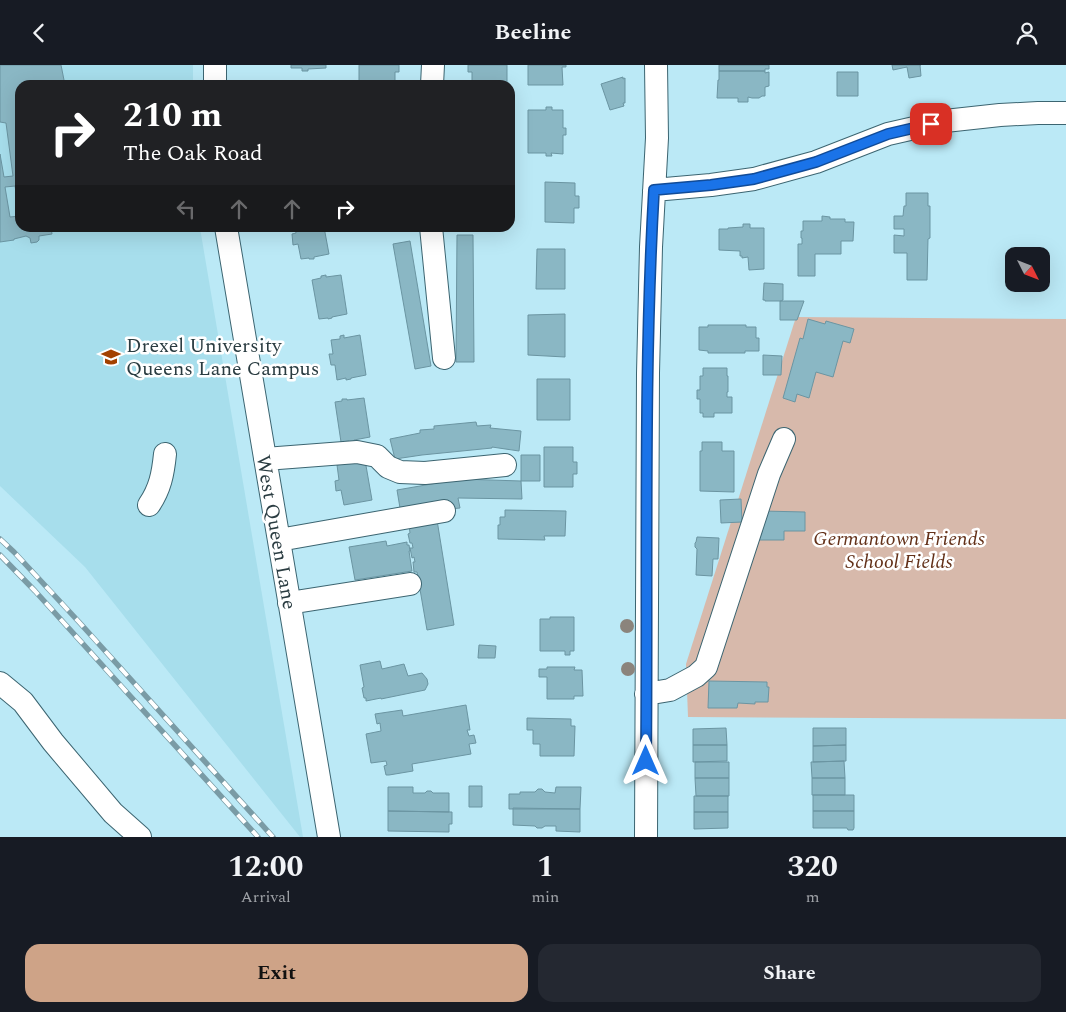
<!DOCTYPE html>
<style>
:root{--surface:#171b24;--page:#242831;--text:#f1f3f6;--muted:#9ea1a6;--accent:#cea387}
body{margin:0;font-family:Spectral,serif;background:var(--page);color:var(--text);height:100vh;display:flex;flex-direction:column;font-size:19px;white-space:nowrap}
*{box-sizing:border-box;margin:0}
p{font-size:16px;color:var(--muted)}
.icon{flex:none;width:28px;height:28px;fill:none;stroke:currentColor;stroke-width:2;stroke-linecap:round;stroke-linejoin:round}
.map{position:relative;height:772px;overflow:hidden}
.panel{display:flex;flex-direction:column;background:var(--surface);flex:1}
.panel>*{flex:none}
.banner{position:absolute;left:15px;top:15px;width:500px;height:152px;border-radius:15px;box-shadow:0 5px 20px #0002;background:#202124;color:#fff;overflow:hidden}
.needle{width:32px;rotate:132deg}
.controls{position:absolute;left:1005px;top:182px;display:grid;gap:10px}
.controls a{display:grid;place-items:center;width:45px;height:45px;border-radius:10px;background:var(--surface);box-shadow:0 5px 20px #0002;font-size:25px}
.pin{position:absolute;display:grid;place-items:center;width:42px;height:42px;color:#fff;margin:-21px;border-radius:10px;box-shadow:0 2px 8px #0006}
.me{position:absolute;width:55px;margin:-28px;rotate:0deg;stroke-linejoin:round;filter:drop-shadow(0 0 4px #0008)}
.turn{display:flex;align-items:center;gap:18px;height:105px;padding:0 25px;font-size:22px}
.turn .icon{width:65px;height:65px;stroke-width:2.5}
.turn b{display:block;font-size:35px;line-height:42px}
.lanes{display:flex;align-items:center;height:48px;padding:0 25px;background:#0003;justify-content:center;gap:25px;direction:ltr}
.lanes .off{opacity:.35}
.eta{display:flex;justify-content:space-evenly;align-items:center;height:85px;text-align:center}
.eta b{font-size:30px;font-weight:700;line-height:35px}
.primary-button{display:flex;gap:10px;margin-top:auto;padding:10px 25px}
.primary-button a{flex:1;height:58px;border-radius:15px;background:var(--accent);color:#111;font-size:20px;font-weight:700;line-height:58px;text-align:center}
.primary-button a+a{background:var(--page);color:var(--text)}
header{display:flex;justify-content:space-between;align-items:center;height:65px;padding:0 25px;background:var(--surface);font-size:22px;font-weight:700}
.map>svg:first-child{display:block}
</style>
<header><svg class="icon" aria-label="back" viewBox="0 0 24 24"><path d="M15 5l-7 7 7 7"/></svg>Beeline<svg class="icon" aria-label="person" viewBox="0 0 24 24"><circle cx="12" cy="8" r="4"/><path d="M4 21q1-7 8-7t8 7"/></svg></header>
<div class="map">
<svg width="1066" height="772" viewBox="0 0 1066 772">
<rect width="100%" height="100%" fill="#bbe9f6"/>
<path fill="#a7deec" d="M0 0H193V20H20V162L200 163 303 772H300L85 502 0 421Z"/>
<path fill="#d7b9ab" d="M796 252 1066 254V654L688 652 686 599Z"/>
<path fill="#8ab7c4" stroke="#6b95a2" d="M0 0H61L65 20H20V138L18 139 15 121 5 122 10 152 20 151V162H51L52 169 39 171V175L37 177 31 178 30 173 26 171 14 174V175L0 177V89L4 112 13 111 6 58 0 57Z
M291 0H326V3L308 4V6H302V3H291Z
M359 0H399V7H395V20H359Z
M468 0H507V20H472V7H468Z
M528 0H566V2H562L563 20H528Z
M719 0H769V4H765V6H719Z
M892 0H921H920L921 11 909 13 907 2 893 5Z
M719 6H765V8L769 7V21L765 22V31H762L759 33H752L748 32V37H738V33H717L718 15H719Z
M837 7H858V31H837Z
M623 12V14L625 13V38H623L624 41 610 45 601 19Z
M546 42H552V45H563V63H566V70H563V89L551 88 552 91H546V88H528V45H546Z
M545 117 575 118V131H579V143H574V158L545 157Z
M906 128H928V141H930V173L928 174 927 215H907V188H894V170L904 171V164H894V151H903L904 141H906Z
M822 151 830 152V154H845V157H854L853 176H841V189H815V211H798V179H802V173H801V166H803V156H822Z
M743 159H750V163H764V204L749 205 748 192 742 193V191H740V186L719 185V164H728V163L743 162Z
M295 162H324L329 189 314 192V194H309V193L301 194 298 179 293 180 292 169 296 168Z
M457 170H473L474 297H456Z
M410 176 431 301 415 304 393 179Z
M537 184H565V224H536Z
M326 210V212L341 210 347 249 332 252V253L328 254V253L319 254 312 215 321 213V211Z
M764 218 783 219V235L781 236H765V235H763Z
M780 236H804L797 255H780Z
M565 249V292L528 290V250Z
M808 254 825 259 826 256 854 264 850 278 843 276 833 312 816 307 809 333 797 329 795 337 783 333 800 273 803 274Z
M708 260H746V262H756V273H759V286H745V288H708V286L699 285V262H708Z
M344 270V273L360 270 366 310 351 313V314L346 315V313L337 315 335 300H331L329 289H333L331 275 340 274V271Z
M763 290 782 291 781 310H763Z
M703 303H727V311H728V327H727V332H732V348H714V352H703V348H700V334H697V325H700V311H703Z
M537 314H570V355H537Z
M364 333 370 372 354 375V377L350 378 349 376 341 377 335 337 342 336V334H347V335Z
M476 357 477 361 491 360 490 363 521 366 519 386 492 382V383L422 390 395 394 390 374 420 368V365L434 364V361Z
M702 377H722V386H734V427L700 426V386H702Z
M544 382H573V397H577V409H573V422H544Z
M521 390H540V416H521Z
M365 395 372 435 344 440 341 425 336 426 335 416 339 415 337 400Z
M460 414 521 416 522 434 458 433 460 443 450 444 449 436 400 443 397 425Z
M741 434 742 457 721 458 720 435Z
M505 445 566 446 565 471H544L545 475 498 474V460H500V452H505Z
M762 446 805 447V466H784V475H756Z
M437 455 454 560 427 565 417 507H414L413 497H415L414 492 412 493 410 483H413L412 478H410L408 469 410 468 409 460Z
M697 472 719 473 718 494H713L712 511 696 510 697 484 695 482V478L696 477Z
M386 476 387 481 407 477V480H409L410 486H409L412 506 355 515 349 482Z
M550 552H574V586H570V590H565V586H540V554H550Z
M479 580 496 581 495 593H478Z
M380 596 382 604 404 599 408 611 422 608 427 614 428 619 425 625 381 634V633L366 636V633H364L362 623 364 622 360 600Z
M547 602H575L574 605H582L583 631H574V634H547V612H539V604H547Z
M709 616 767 617V622H769L768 637H755V639L738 638 737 643H708Z
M466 640 470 665H467L469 671 474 670 476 678 469 679 471 689 412 699 413 706 389 710H386L384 701 387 700 386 696 371 698 366 669 381 666 380 658 377 659 375 649 402 645 403 651Z
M527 653 571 654V661H575L574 691H540V679H533V665H527Z
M726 663 727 680H693V664Z
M813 663H846V680L813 681Z
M693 680H727V696L693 697Z
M846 680V696L813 697V681Z
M844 696 845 713H812L811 697Z
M695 697H729V713H695Z
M695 713H729V731H696Z
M812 713H845V730H812Z
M469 721H482V742H469Z
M388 722H413V728H425L427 726H431L433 728H449V747L388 746Z
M556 722H581L580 744H509V729H520V727H535L538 724H542L545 727 555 728Z
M813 730H854V746H813Z
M694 731H728V747H694Z
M513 743 580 744V767L556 766V761H545L542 763H537L535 761 513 760Z
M388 746 452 747V759H449V767L388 766Z
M813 746H854V763L853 765H848L847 763H813Z
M694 747H728V763L694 764Z"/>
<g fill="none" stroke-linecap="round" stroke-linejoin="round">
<g stroke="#3c6571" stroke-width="24">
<path id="minor" d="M215 20V0
M432 20 433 0
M654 125 711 120 754 114 816 97 888 69 945 56 1000 50 1038 48H1066
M226 162 329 772
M431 162 444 293
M265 394 357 387 377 391 388 402 400 407 425 408 505 400
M149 440C160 424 163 409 165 389
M279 475 444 446
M289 538 410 519
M0 618 23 637 53 677 113 748 140 772
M646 629 670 625 696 611 706 602 769 409 784 374
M646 772 648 308 651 182 657 73 656 0"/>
</g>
<use href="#minor" stroke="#fff" stroke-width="22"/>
<g stroke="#7a9ba5" stroke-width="5.5">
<path id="rail" d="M0 474 14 487 79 557 273 772
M0 490 35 526 258 772"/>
</g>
<use href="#rail" stroke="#fff" stroke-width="4" stroke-dasharray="11" stroke-linecap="butt"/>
</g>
<g fill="#8b847c">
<circle cx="627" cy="561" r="7"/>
<circle cx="628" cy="604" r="7"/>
</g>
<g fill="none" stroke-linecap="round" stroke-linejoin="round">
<g stroke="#114b97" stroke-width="12">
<path id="route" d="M646 696C648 506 643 315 654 125L711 120 754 114 816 97 888 69 931 59"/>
</g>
<use href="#route" stroke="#1a73e8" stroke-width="9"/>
</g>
<defs>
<g id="university-bare" transform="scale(1.5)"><path d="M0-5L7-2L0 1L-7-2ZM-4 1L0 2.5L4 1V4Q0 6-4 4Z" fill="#a34100" stroke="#fff" stroke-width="2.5" paint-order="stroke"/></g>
</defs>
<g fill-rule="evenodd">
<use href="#university-bare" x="111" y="292"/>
</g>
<g text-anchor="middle" stroke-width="5" stroke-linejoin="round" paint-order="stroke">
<g font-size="20" fill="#2a3c41" stroke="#fff" text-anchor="start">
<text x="126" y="287">Drexel University<tspan x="126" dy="23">Queens Lane Campus</tspan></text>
</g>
<g font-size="20" fill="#2a3c41" stroke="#fff">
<text transform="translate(277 467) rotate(80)" y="7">West Queen Lane</text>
</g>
<g font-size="20" font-style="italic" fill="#633119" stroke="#fff">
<text x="899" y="480">Germantown Friends<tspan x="899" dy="23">School Fields</tspan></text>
</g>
</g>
</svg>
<div class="controls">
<a><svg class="needle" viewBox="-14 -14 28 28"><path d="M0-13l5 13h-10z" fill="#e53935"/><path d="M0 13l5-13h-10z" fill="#9ea1a6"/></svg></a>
</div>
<div class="pin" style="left:931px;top:59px;background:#d93025"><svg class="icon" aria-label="arrive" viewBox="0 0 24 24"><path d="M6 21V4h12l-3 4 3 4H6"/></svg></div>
<svg class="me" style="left:646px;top:696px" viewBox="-20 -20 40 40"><path d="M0-17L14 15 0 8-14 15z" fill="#1a73e8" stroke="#fff" stroke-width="4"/></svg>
<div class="banner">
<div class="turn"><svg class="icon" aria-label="right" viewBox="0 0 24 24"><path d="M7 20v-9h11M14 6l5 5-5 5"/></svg><div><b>210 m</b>The Oak Road</div></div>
<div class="lanes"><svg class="icon off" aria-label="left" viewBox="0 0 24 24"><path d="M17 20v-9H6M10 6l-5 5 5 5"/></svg><svg class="icon off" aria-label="ahead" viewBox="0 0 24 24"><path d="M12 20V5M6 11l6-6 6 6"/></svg><svg class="icon off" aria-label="ahead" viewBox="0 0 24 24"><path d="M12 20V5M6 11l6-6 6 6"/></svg><svg class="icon" aria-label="right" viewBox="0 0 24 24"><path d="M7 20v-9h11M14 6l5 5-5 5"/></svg></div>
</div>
</div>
<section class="panel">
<div class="eta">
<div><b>12:00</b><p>Arrival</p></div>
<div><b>1</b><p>min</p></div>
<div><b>320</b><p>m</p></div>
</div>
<div class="primary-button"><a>Exit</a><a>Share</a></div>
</section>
